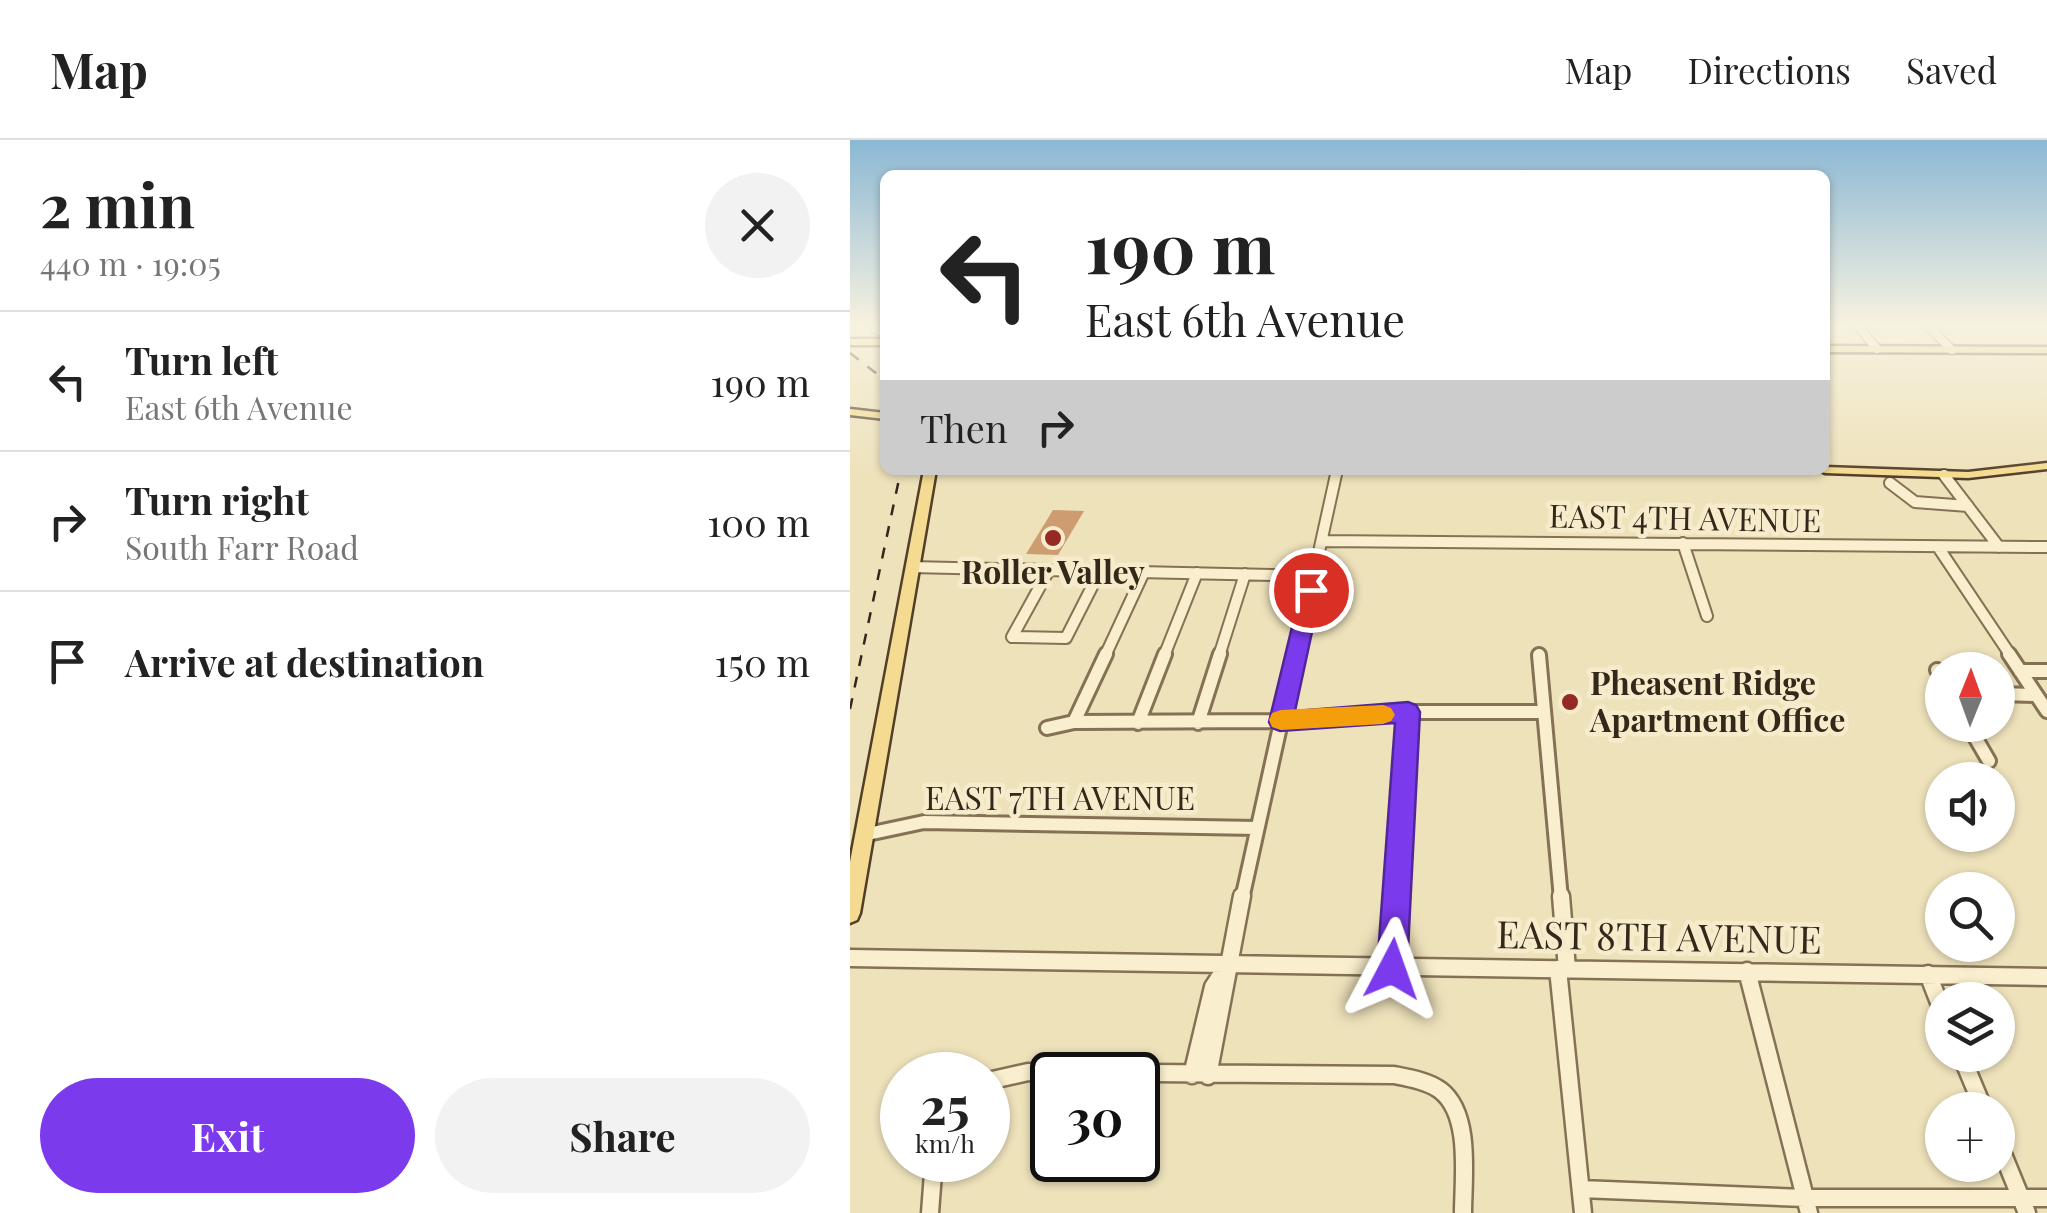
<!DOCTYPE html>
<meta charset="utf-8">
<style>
:root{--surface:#fff;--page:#f2f2f2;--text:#222;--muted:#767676;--line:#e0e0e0;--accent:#7c3aed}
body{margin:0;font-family:"Playfair Display",serif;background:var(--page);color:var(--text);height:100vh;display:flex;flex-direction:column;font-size:38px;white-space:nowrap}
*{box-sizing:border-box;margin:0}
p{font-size:32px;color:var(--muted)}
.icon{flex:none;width:55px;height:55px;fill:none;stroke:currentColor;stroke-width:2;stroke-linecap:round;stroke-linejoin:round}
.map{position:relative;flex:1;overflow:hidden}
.panel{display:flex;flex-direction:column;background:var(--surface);width:850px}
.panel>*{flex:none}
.top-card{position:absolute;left:30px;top:30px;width:950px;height:305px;border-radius:15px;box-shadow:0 2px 8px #0004;background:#fff;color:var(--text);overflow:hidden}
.needle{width:65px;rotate:1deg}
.tools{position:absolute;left:1075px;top:512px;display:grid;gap:20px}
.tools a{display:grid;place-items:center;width:90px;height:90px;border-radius:50%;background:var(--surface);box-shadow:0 2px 8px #0004;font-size:50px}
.speed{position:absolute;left:30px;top:912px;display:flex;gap:20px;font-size:50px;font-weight:700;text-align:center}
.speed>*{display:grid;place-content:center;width:130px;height:130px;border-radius:50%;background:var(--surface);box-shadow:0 2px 8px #0004;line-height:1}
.speed small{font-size:25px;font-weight:400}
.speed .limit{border:5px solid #111;border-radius:15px;background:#fff;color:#111}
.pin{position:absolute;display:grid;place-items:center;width:85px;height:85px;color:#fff;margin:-42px;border:5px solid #fff;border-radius:50%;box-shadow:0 2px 10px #0007}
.me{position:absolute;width:110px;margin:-55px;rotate:4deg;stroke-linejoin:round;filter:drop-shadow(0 0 8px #0008)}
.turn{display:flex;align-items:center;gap:35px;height:210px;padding:0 40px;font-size:45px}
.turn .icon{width:130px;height:130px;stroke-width:2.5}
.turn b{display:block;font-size:70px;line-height:85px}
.then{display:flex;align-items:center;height:95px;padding:0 40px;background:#0003;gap:20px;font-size:38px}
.round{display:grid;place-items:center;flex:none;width:105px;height:105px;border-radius:52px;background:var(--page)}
.head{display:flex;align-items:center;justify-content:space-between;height:170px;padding:0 40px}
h1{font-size:60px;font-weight:700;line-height:75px}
.primary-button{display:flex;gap:20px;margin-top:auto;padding:20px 40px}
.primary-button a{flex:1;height:115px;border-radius:60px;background:var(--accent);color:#fff;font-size:40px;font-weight:700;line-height:115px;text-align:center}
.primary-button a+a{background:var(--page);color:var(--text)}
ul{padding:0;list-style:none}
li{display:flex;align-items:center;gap:30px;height:140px;padding:0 40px;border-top:2px solid var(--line)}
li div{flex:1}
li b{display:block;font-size:38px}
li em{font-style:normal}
header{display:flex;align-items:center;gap:60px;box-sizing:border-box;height:140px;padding:0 50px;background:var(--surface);border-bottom:2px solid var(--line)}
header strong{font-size:48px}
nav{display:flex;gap:55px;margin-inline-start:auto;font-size:35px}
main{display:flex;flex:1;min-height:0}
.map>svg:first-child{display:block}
</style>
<header>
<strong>Map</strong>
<nav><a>Map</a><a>Directions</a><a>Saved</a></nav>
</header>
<main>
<section class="panel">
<div class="head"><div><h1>2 min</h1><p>440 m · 19:05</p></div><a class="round"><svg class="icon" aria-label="close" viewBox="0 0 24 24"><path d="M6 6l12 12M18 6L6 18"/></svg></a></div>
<ul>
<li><svg class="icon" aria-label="left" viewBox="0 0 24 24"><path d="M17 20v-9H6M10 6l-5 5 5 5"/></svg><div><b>Turn left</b><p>East 6th Avenue</p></div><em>190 m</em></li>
<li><svg class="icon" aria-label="right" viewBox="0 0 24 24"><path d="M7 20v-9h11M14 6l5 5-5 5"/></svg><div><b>Turn right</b><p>South Farr Road</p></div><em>100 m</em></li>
<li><svg class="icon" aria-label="arrive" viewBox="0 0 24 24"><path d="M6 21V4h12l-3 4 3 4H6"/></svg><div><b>Arrive at destination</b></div><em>150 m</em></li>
</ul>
<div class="primary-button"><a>Exit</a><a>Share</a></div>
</section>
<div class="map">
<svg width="1197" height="1073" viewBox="0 0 1197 1073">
<rect width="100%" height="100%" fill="#eee2bb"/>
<path fill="#cd9c70" d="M203 370 234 371 208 415 176 414Z"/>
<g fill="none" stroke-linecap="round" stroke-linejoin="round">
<g stroke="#857255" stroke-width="11">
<path id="minor-far3" d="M27 186 26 190 35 192
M1008 186 1027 209
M1078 186 1102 210"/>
</g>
<g stroke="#857255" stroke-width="14">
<path id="minor-far2" d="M1094 335 1149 407
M1040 343 1065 362 1118 366
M472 401 1197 407
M833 403 857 476
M1088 407 1161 516
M61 427 465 436
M199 430 162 497 216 498 250 431
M255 516 294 432
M314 516 347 433
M369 516 395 434
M446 516 487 330"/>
</g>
<g stroke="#857255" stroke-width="18">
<path id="minor-far1" d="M1159 514 1197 571
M689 515 711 759
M1087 530 1092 539
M1170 531H1197
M1148 554 1186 555
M224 582 256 514
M288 583 315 514
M348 583 370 514
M1118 585 1139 621
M197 588 224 582 431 581 558 572H694
M13 695 74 682 407 688
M392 759 446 514
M546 759 558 572"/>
</g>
<g stroke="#857255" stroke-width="21">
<path id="minor" d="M711 756 717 829
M0 818 1197 837
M542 829 547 756
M708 829 733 1073
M897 831 959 1073
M1078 834 1092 870
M1111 915 1134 970
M342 935 363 847 377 826
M358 936 392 756
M138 941 178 932 544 935C559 938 577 941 590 950 622 974 613 1038 613 1073
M1148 1002 1177 1073
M731 1049 955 1058H1197
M80 1073 84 1020"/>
</g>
<g stroke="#523f2a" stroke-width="5">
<path id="major" d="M0 199H35V205H0Z
M975 206 1197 207V213L975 212Z
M0 269 35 273V279L0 275Z
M1197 323V329L1118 338 975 333 969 330H975V327L1118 332Z
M74 330H86L10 773 7 780 0 783V722Z"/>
</g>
<use href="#minor-far3" stroke="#f9efce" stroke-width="8"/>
<use href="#minor-far2" stroke="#f9efce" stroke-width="10"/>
<use href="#minor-far1" stroke="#f9efce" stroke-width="12"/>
<use href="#minor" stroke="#f9efce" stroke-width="16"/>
<use href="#major" fill="#f4db91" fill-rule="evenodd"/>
<path stroke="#34281a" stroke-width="2.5" stroke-dasharray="11 11" stroke-linecap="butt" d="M0 213 35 240
M0 569 51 330"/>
</g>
<linearGradient id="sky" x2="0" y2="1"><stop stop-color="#8bb8d4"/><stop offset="0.55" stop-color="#f7f2e0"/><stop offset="1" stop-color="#f7f2e0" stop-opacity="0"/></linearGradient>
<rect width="1197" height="336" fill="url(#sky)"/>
<path fill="#7c3aed" stroke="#51269a" stroke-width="2.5" d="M461 443 471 450 445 571 558 562 566 565 570 572 557 829 553 840 542 844 531 840 527 829 545 583 430 591 422 588 419 582 451 450Z"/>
<path fill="#f59e0b" d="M533 565 541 568 545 575 541 581 533 584 431 590 422 587 419 580 422 573 431 570Z"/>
<g fill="#952a24" stroke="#f6eccb" stroke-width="4">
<circle cx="203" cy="398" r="10"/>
<circle cx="720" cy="562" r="10"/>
</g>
<g text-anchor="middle" stroke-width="9" stroke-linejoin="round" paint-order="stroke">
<g font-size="32" fill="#34281a" stroke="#f6eccb">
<text transform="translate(835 379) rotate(1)" y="11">EAST 4TH AVENUE</text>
<text x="210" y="670">EAST 7TH AVENUE</text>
</g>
<g font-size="32" font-weight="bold" fill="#34281a" stroke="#f6eccb">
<text x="203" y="444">Roller Valley</text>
<text x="740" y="555" text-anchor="start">Pheasent Ridge<tspan x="740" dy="37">Apartment Office</tspan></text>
</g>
<g font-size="38" fill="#34281a" stroke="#f6eccb">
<text transform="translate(809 798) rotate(1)" y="13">EAST 8TH AVENUE</text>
</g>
</g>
</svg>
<div class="tools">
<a><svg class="needle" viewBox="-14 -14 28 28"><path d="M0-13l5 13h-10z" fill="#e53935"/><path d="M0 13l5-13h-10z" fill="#767676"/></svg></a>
<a><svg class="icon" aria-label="sound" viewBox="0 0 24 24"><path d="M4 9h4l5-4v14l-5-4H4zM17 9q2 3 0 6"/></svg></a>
<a><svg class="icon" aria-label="search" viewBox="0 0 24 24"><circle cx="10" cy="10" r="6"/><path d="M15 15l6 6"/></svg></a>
<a><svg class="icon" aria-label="layers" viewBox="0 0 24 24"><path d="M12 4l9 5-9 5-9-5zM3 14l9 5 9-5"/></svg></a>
<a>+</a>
</div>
<div class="speed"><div>25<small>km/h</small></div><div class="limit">30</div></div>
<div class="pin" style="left:461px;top:450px;background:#d93025"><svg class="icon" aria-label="arrive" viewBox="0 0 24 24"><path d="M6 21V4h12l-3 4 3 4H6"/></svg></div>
<svg class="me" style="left:542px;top:829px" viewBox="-20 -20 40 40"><path d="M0-17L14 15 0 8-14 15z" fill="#7c3aed" stroke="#fff" stroke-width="4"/></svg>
<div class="top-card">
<div class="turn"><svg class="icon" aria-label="left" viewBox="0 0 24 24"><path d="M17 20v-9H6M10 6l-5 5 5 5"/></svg><div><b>190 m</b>East 6th Avenue</div></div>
<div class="then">Then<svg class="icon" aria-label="right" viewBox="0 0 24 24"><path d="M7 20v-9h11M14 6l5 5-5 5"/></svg></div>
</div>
</div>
</main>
